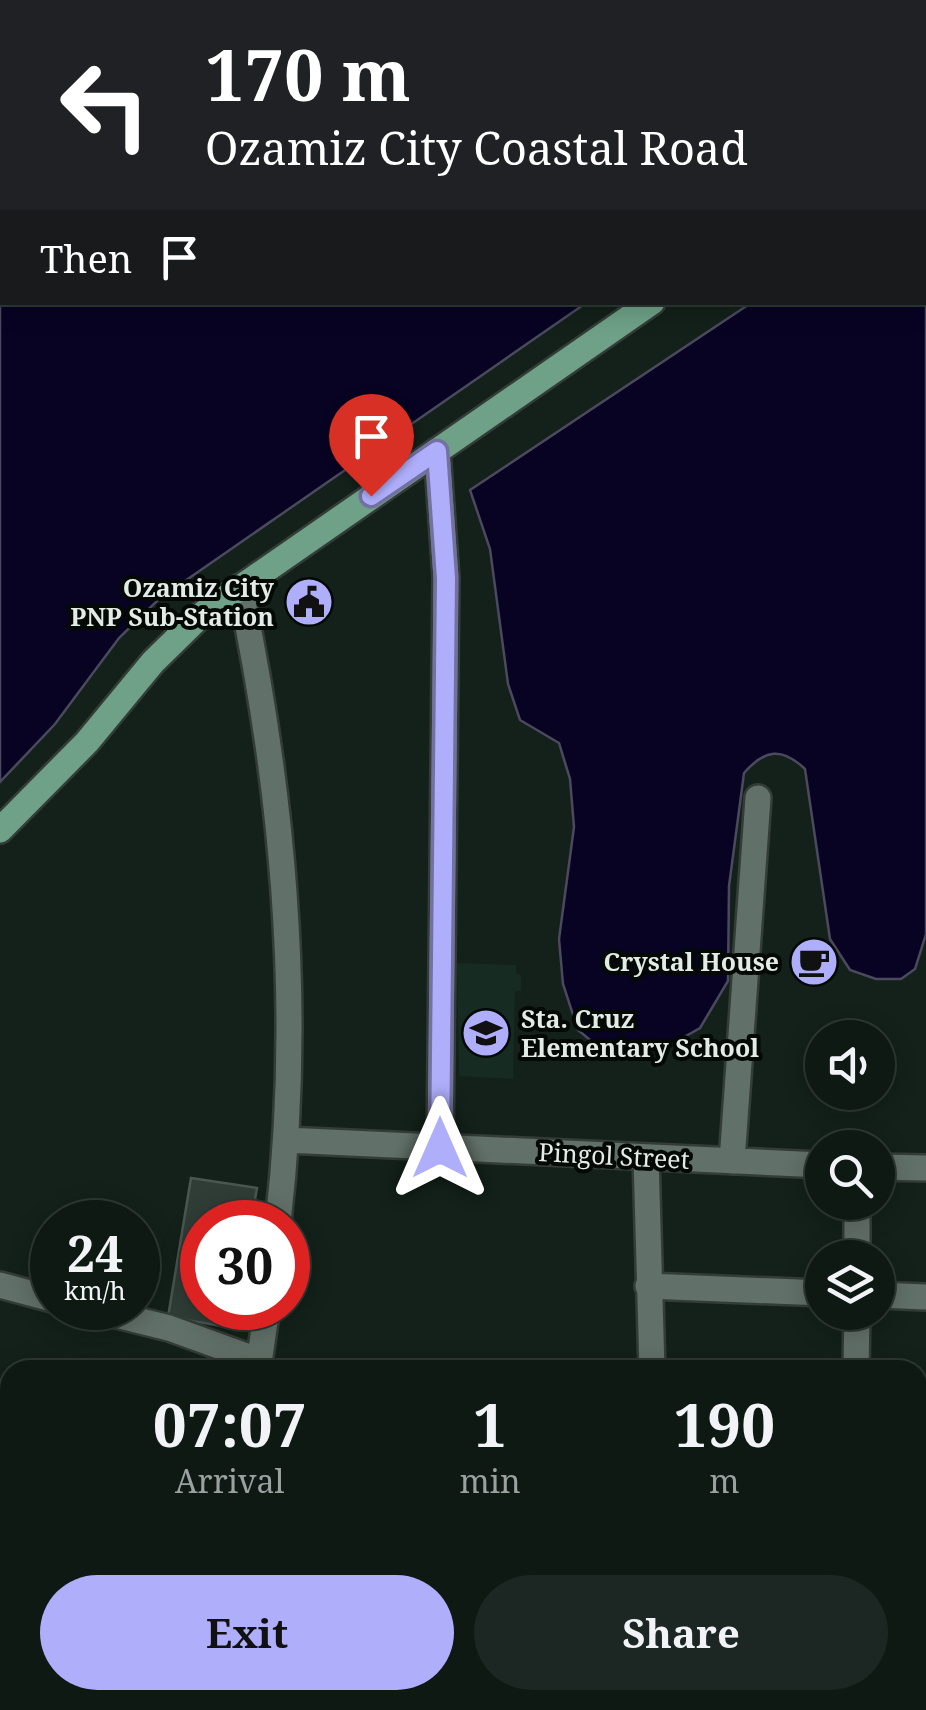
<!DOCTYPE html>
<style>
:root{--surface:#0e1914;--page:#1c2622;--text:#f1f3f6;--muted:#9ba0a0;--line:#2e3834;--accent:#afaefa}
body{margin:0;font-family:"Noto Serif",serif;background:var(--page);color:var(--text);height:100vh;display:flex;flex-direction:column;font-size:38px;white-space:nowrap}
*{box-sizing:border-box;margin:0}
p{font-size:32px;color:var(--muted)}
.icon{flex:none;width:55px;height:55px;fill:none;stroke:currentColor;stroke-width:2;stroke-linecap:round;stroke-linejoin:round}
.map{position:relative;flex:1;overflow:hidden}
.drawer{position:absolute;left:0px;top:1360px;width:928px;height:350px;display:flex;flex-direction:column;background:var(--surface);border-radius:30px 30px 0 0;box-shadow:0 5px 25px #0003,0 0 0 2px var(--line)}
.drawer>*{flex:none}
.guide{position:absolute;left:0px;top:0px;width:928px;height:305px;box-shadow:0 5px 25px #0003,0 0 0 2px var(--line);background:#202124;color:#fff;overflow:hidden}
.buttons{position:absolute;left:805px;top:1020px;display:grid;gap:20px}
.buttons a{display:grid;place-items:center;width:90px;height:90px;border-radius:50%;background:var(--surface);box-shadow:0 5px 25px #0003,0 0 0 2px var(--line);font-size:50px}
.speed{position:absolute;left:30px;top:1200px;display:flex;gap:20px;font-size:50px;font-weight:700;text-align:center}
.speed>*{display:grid;place-content:center;width:130px;height:130px;border-radius:50%;background:var(--surface);box-shadow:0 5px 25px #0003,0 0 0 2px var(--line);line-height:1}
.speed small{font-size:25px;font-weight:400}
.speed .limit{border:15px solid #d22;background:#fff;color:#111}
.pin{position:absolute;display:grid;place-items:center;width:85px;height:85px;color:#fff;margin:-102px -42px;border-radius:50% 50% 50% 0;rotate:-45deg;box-shadow:0 0 10px #0007}
.pin .icon{rotate:45deg}
.me{position:absolute;width:110px;margin:-55px;rotate:0deg;stroke-linejoin:round;filter:drop-shadow(0 0 8px #0008)}
.turn{display:flex;align-items:center;gap:35px;height:210px;padding:0 40px;font-size:45px}
.turn .icon{width:130px;height:130px;stroke-width:2.5}
.turn b{display:block;font-size:70px;line-height:85px}
.then{display:flex;align-items:center;height:95px;padding:0 40px;background:#0003;gap:20px;font-size:38px}
.eta{display:flex;justify-content:space-evenly;align-items:center;height:170px;text-align:center}
.eta b{font-size:60px;font-weight:700;line-height:70px}
.button{display:flex;gap:20px;margin-top:auto;padding:20px 40px}
.button a{flex:1;height:115px;border-radius:60px;background:var(--accent);color:#111;font-size:40px;font-weight:700;line-height:115px;text-align:center}
.button a+a{background:var(--page);color:var(--text)}
.map>svg:first-child{display:block}
</style>
<div class="map">
<svg width="926" height="1710" viewBox="0 0 926 1710">
<rect width="100%" height="100%" fill="#13211a"/>
<path fill="#162b21" d="M457 963 516 965V973L521 975V991H515L513 1079 459 1076Z"/>
<path fill="#080323" stroke="#4a495e" stroke-width="2.5" d="M0 0H926V64L925 2H2V302L586 303 159 599 119 638 55 724 0 782Z
M926 185V934L915 969 901 979H876L850 970 830 939 805 769C782 747 765 749 744 773L729 886 728 981 700 1028 661 1050 601 1049 578 1030 563 984 559 939 574 827 570 779 559 743 520 720 508 684 490 549 470 490 751 303 925 302Z"/>
<path fill="#2f3d36" stroke="#48574f" stroke-width="2.5" d="M191 1178 257 1188 251 1222H202V1308H238L234 1328 168 1317Z
M926 1628V1710H891L895 1700H918V1647Z
M10 1635V1700H103L99 1710H0V1658Z
M193 1700H457L481 1710H189Z"/>
<g fill="none" stroke-linecap="round" stroke-linejoin="round">
<g stroke="#343c37" stroke-width="30">
<path id="minor" d="M437 451 446 577 440 1148
M240 587C284 796 303 1009 278 1222
M286 1140 822 1165
M646 1157 652 1370
M732 1161 758 798
M878 1167 926 1168
M857 1258V1202
M0 1285 52 1299
M648 1286 822 1293
M878 1295 926 1297
M88 1308 169 1328 260 1361
M258 1370 267 1308
M856 1370 857 1312
M918 1422 926 1424
M0 1517 10 1519
M918 1556 926 1537
M497 1700 519 1710
M160 1710 165 1700
M849 1710 854 1700"/>
</g>
<g stroke="#343c37" stroke-width="30">
<path id="major" d="M925 114 926 113
M0 830 87 742 153 662 201 615 652 302"/>
</g>
<use href="#minor" stroke="#617068" stroke-width="25"/>
<use href="#major" stroke="#6ea188" stroke-width="25"/>
</g>
<g fill="none" stroke-linecap="round" stroke-linejoin="round">
<g stroke="#7271a2" stroke-width="25">
<path id="route" d="M371 496 437 451 446 578 440 1148"/>
</g>
<use href="#route" stroke="#afaefa" stroke-width="18"/>
</g>
<defs>
<g id="civic-disc" transform="scale(2.5)"><circle r="9.5" fill="#afaefa" stroke="#040906"/><path d="M-.6-6.5H3V-4.5H.6V-3L4-1V1h2V6H-6V1h2V-1L-.6-3ZM-1.2 2.5V6h2.4V2.5Z" fill="#111"/></g>
<g id="cafe-disc" transform="scale(2.5)"><circle r="9.5" fill="#afaefa" stroke="#040906"/><path d="M-5.5-4.5H6V0H3Q3 3.5 0 3.5H-2.5Q-5.5 3.5-5.5 0ZM3-3.2v2h1.7v-2ZM-6 4.5H4V6H-6Z" fill="#111"/></g>
<g id="school-disc" transform="scale(2.5)"><circle r="9.5" fill="#afaefa" stroke="#040906"/><path d="M0-5L7-2L0 1L-7-2ZM-4 1L0 2.5L4 1V4Q0 6-4 4Z" fill="#111"/></g>
</defs>
<g fill-rule="evenodd">
<use href="#civic-disc" x="309" y="602"/>
<use href="#cafe-disc" x="814" y="962"/>
<use href="#school-disc" x="486" y="1033"/>
</g>
<g text-anchor="middle" stroke-width="8" stroke-linejoin="round" paint-order="stroke">
<g font-size="25" font-weight="bold" fill="#e3ebe7" stroke="#040906" text-anchor="end">
<text x="274" y="597">Ozamiz City<tspan x="274" dy="29">PNP Sub-Station</tspan></text>
<text x="779" y="971">Crystal House</text>
<text x="521" y="1028" text-anchor="start">Sta. Cruz<tspan x="521" dy="29">Elementary School</tspan></text>
</g>
<g font-size="25" fill="#e3ebe7" stroke="#040906">
<text transform="translate(614 1156) rotate(3)" y="9">Pingol Street</text>
</g>
</g>
</svg>
<div class="buttons">
<a><svg class="icon" aria-label="sound" viewBox="0 0 24 24"><path d="M4 9h4l5-4v14l-5-4H4zM17 9q2 3 0 6"/></svg></a>
<a><svg class="icon" aria-label="search" viewBox="0 0 24 24"><circle cx="10" cy="10" r="6"/><path d="M15 15l6 6"/></svg></a>
<a><svg class="icon" aria-label="layers" viewBox="0 0 24 24"><path d="M12 4l9 5-9 5-9-5zM3 14l9 5 9-5"/></svg></a>
</div>
<div class="speed"><div>24<small>km/h</small></div><div class="limit">30</div></div>
<div class="pin" style="left:371px;top:496px;background:#d93025"><svg class="icon" aria-label="arrive" viewBox="0 0 24 24"><path d="M6 21V4h12l-3 4 3 4H6"/></svg></div>
<svg class="me" style="left:440px;top:1148px" viewBox="-20 -20 40 40"><path d="M0-17L14 15 0 8-14 15z" fill="#afaefa" stroke="#fff" stroke-width="4"/></svg>
<div class="guide">
<div class="turn"><svg class="icon" aria-label="left" viewBox="0 0 24 24"><path d="M17 20v-9H6M10 6l-5 5 5 5"/></svg><div><b>170 m</b>Ozamiz City Coastal Road</div></div>
<div class="then">Then<svg class="icon" aria-label="arrive" viewBox="0 0 24 24"><path d="M6 21V4h12l-3 4 3 4H6"/></svg></div>
</div>
<section class="drawer">
<div class="eta">
<div><b>07:07</b><p>Arrival</p></div>
<div><b>1</b><p>min</p></div>
<div><b>190</b><p>m</p></div>
</div>
<div class="button"><a>Exit</a><a>Share</a></div>
</section>
</div>
